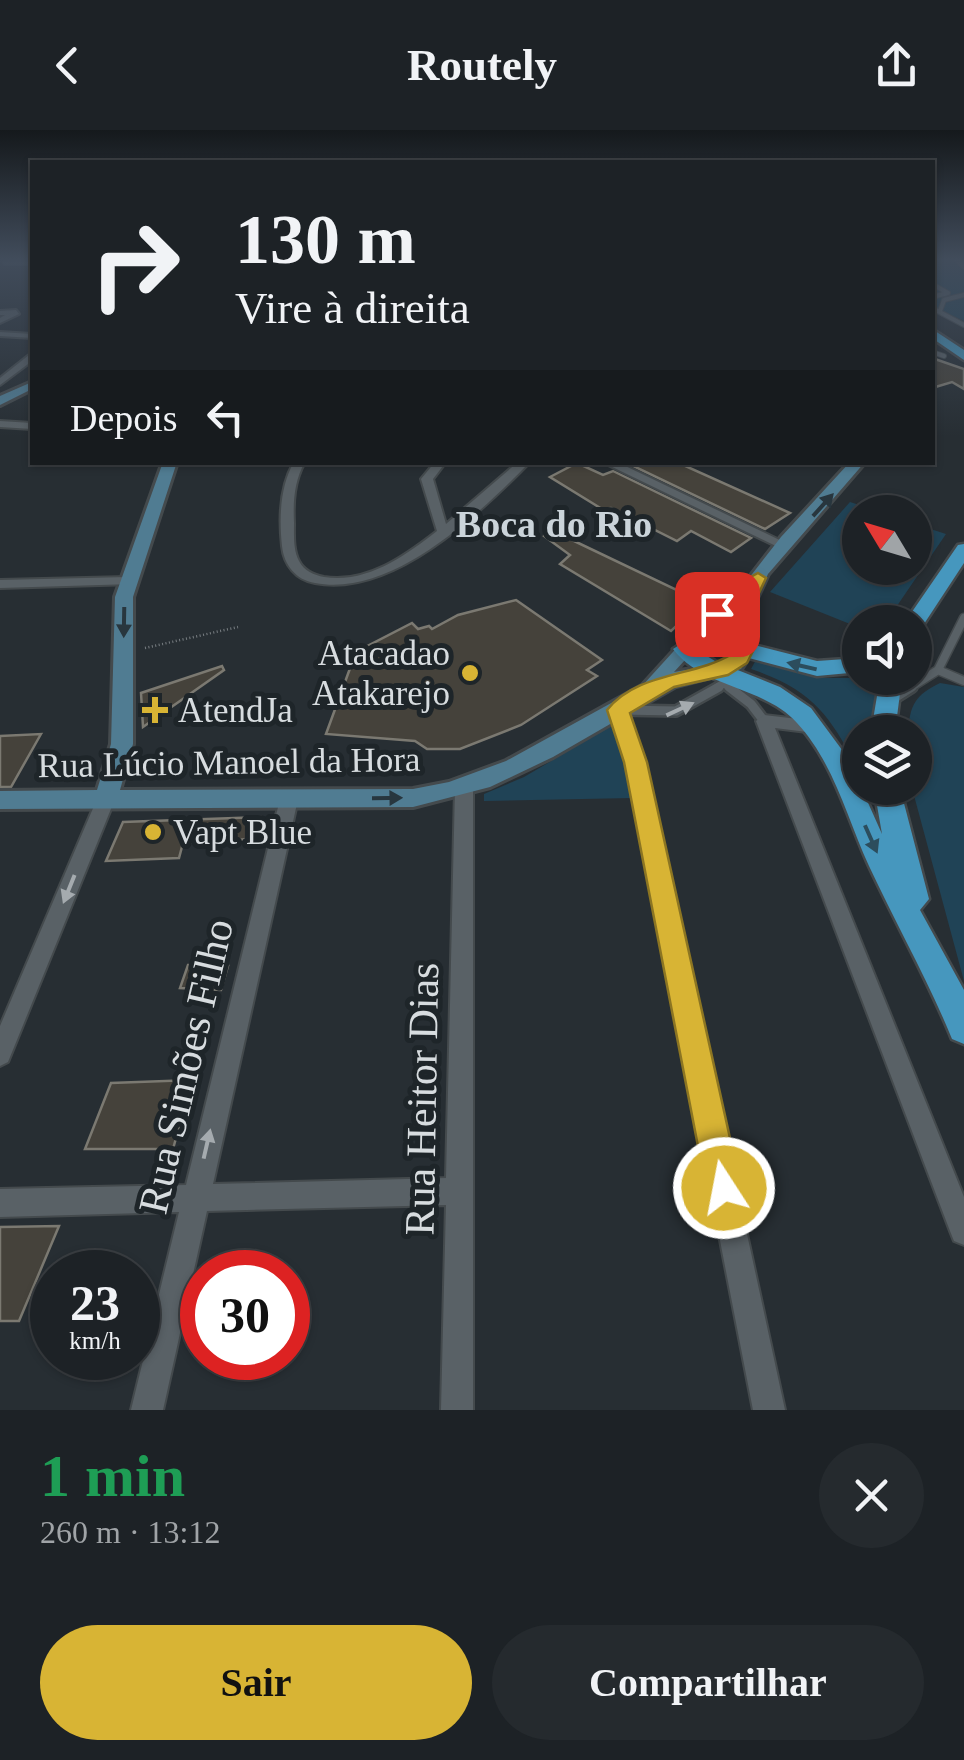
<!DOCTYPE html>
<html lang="pt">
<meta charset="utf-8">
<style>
:root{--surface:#1d2226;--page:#252a2e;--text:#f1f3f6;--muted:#a0a4a7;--line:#3b3f43;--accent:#d8b434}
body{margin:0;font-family:"Times New Roman",serif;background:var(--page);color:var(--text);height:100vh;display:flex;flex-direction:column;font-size:38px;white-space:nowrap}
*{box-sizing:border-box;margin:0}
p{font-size:32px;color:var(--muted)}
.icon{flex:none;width:55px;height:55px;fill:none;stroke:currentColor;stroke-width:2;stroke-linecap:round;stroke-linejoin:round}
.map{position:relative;height:1280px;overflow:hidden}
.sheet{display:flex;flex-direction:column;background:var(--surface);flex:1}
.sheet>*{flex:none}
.guide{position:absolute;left:30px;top:30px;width:905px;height:305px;border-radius:0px;box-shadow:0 2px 8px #0004,0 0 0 2px var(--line);background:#1d2226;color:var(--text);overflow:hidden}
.needle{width:65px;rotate:308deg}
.tools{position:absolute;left:842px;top:365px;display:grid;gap:20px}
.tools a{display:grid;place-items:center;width:90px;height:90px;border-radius:50%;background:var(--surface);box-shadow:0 2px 8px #0004,0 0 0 2px var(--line);font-size:50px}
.speed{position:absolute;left:30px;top:1120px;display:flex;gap:20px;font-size:50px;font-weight:700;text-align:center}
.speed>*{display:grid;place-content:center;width:130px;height:130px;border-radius:50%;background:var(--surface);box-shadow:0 2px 8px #0004,0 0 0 2px var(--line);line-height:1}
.speed small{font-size:25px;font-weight:400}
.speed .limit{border:15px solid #d22;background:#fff;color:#111}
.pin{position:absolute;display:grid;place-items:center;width:85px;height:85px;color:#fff;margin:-42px;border-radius:20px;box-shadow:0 5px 15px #0006}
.me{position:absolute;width:110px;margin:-55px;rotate:349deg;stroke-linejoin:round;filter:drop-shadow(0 0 8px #0008)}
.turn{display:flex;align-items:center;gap:35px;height:210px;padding:0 40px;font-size:45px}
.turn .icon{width:130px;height:130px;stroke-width:2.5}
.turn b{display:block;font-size:70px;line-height:85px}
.then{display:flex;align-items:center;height:95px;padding:0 40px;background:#0003;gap:20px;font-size:38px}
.round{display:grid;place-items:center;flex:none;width:105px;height:105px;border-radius:52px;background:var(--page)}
.overview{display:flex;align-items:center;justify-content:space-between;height:170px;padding:0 40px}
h1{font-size:60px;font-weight:700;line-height:75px;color:#1e9e55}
.cta{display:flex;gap:20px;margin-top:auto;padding:20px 40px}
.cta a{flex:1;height:115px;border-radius:60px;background:var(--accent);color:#111;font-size:40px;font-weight:700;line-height:115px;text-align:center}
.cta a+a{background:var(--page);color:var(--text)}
header{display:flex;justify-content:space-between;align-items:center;height:130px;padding:0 40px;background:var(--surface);font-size:45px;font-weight:700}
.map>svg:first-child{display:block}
</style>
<header><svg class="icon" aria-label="back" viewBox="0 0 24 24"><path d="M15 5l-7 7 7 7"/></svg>Routely<svg class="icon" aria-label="share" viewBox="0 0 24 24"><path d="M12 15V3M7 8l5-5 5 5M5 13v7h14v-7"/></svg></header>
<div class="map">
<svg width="964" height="1280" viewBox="0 0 964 1280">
<rect width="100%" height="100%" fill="#272e33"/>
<path fill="#204356" d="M933 128H959L964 132V191L933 177Z
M850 372 881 382H860V438H915V394L946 404 886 492H860V498L770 462Z
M758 526 821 548H877L872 602H860V643C831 587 814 560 751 539Z
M940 553 964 557V851L912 658 915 602H908C910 575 915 565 940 553Z
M611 596H618L622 605 632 668 484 671V664L524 647Z"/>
<path fill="#45423b" stroke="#7b7971" stroke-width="2.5" d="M932 228 964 239V259L952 252 932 258Z
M637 332 681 334 790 383 765 399 631 335Z
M577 333 603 345 613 341 751 408 731 422 691 401 677 411 611 378 602 379 550 347Z
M549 399 702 472 671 501 560 434 570 425 544 406Z
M516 470 602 530 587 540 597 546 521 595 460 619H427L415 611 326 604 356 522 412 493 418 499 429 496 432 499 458 485Z
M222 536 224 540 143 597 141 563Z
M41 604 11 657H0V606Z
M260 687 251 709 183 713 179 728 106 731 123 692Z
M188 835 228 836 221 860 180 858Z
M192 950 173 1019H85L111 953Z
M59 1096 19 1191H0V1097Z"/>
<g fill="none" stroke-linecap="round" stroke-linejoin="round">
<g stroke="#444a4d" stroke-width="6">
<path id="lane-far2" d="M954 128 964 137
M5 133H32
M932 154 948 163 932 167
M932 178 964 195
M940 181 944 170 964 165
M932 222 944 226"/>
</g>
<g stroke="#444a4d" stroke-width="11">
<path id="lane-far1" d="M938 540 964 551
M724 553 732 559
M715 559 724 553 722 542
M908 559 938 540 964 488"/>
</g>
<g stroke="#444a4d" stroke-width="14">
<path id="lane" d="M729 557 751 574 764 591
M893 569 912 557
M621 580 676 581 719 557"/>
</g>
<g stroke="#444a4d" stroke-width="4">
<path id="street" d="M16 180 19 184 0 193V188L5 185H0V181Z
M0 202 32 204V208L0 206Z
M29 225H32V231L0 255V248Z
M0 291 32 293V299L0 297Z
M294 332H305C294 351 293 372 294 393 294 405 293 420 299 431 304 441 314 445 324 447 366 454 405 426 437 401L421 349 435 332H446L433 349 446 394 518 332H530C479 384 392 468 315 453 296 450 284 435 282 416 279 389 280 356 294 332Z
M602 332H617L792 416 782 419Z
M128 447 135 451 133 454 0 458V450Z
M618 574 626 580 645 632 785 1280H753L627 632 610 580Z
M764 585 815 591 823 597 815 603 775 598 964 1067V1115L954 1111 950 1101 756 591Z
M464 652 470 654 473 659V1280H441L446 1075 207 1081 163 1280H131L179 1082 0 1087V1059L186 1055 280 669 283 664H295L298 669 213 1054 446 1048 455 659 458 654Z
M106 662 112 664 115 669 8 932 0 936V896L97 669 100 664Z"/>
</g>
<g stroke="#444a4d" stroke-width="6">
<path id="secondary" d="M32 252V259L0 275V266Z
M163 332H177L133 467V614L120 660 413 659 449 652 506 631 642 556 732 457 749 448 781 407 850 332H865L768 444 756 470 752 522 741 539 676 556 553 627 490 657 413 677 0 679V661L97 660 111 614 115 467ZM738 472 732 525 716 535 674 542Z"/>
</g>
<g stroke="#444a4d" stroke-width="5">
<path id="primary" d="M932 199 964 220V230L932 208Z
M964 414V433L922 497 915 498V492H905L958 415Z
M695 500 817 531 860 528V542L817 546 688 512 685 507Z
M684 512 715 531 780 557 811 578 848 628 882 704 874 658H900L929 769 920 780 964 860V914L952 909C928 850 896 794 869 736 847 688 834 633 797 593 764 556 702 558 673 519Z
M880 548H902L895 602H871Z"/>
</g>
<path stroke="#787e82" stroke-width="2.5" stroke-dasharray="1 2.5" stroke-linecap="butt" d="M145 518 238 497"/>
<use href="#lane-far2" stroke="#596166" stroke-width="4"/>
<use href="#lane-far1" stroke="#596166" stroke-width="8"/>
<use href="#lane" stroke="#596166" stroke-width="9"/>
<use href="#street" fill="#596166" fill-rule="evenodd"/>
<use href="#secondary" fill="#507c92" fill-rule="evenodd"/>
<use href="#primary" fill="#4697be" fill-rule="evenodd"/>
</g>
<defs><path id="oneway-solid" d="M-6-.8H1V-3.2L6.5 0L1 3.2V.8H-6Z" transform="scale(2.5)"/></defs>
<g fill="#28363e">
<use href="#oneway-solid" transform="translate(823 375) rotate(-48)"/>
<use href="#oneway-solid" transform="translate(124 492) rotate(91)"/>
<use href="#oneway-solid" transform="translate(387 668) rotate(-1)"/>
</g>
<g fill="#2c4d5d">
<use href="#oneway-solid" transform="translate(802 536) rotate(-167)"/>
<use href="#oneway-solid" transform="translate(871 709) rotate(66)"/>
</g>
<g fill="#a5abaf">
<use href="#oneway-solid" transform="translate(680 579) rotate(-25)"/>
<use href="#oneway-solid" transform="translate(69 759) rotate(112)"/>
<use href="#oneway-solid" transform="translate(207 1014) rotate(-77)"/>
</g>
<linearGradient id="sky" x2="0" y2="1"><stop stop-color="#15191c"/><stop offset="0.42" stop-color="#414c5b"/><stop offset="1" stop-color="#414c5b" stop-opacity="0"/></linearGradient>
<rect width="964" height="307" fill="url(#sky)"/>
<path fill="#d8b434" stroke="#8c7522" stroke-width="2.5" d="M758 443 766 448 753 476 754 519 747 533 728 545 674 557 630 583 647 632 741 1058 736 1070 724 1075 711 1070 706 1058 624 632 607 580C637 542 694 547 732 524L736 474 717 490 708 484 732 457Z"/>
<g fill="#d8b434" stroke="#1e2529" stroke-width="4">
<circle cx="470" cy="543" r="10"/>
<path d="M150 565h10v10h10v10h-10v10h-10v-10h-10v-10h10z"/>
<circle cx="153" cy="702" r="10"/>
</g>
<g text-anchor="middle" stroke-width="10" stroke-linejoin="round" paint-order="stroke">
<g font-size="35" fill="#d7dcdf" stroke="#1e2529" text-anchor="start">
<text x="450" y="535" text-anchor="end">Atacadao<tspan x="450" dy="40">Atakarejo</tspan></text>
<text x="178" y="592">AtendJa</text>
<text x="173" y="714">Vapt Blue</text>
</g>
<g font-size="35" fill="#d7dcdf" stroke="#1e2529">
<text transform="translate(229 632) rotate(-1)" y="12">Rua Lúcio Manoel da Hora</text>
</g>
<g font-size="38" font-weight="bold" fill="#cbd4da" stroke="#1e2529">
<text x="554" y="407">Boca do Rio</text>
</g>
<g font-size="42" fill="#d7dcdf" stroke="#1e2529">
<text transform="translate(185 936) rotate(-77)" y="15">Rua Simões Filho</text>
<text transform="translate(421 969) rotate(-89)" y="15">Rua Heitor Dias</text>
</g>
</g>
</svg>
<div class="tools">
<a><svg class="needle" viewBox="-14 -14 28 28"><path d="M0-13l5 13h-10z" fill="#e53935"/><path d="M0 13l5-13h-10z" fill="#a0a4a7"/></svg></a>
<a><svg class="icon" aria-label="sound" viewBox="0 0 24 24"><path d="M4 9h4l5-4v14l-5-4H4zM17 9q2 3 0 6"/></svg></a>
<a><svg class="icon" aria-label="layers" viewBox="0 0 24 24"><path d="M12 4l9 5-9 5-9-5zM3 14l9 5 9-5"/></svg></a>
</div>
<div class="speed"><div>23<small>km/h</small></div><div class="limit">30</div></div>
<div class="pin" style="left:717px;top:484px;background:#d93025"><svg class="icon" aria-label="arrive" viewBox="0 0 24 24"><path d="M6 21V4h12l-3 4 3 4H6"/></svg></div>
<svg class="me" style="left:724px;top:1058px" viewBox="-20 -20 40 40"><circle r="17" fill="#d8b434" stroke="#fff" stroke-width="3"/><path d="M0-11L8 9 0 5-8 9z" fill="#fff"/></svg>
<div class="guide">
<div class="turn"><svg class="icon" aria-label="right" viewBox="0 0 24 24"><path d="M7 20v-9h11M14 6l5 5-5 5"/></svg><div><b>130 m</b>Vire à direita</div></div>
<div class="then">Depois<svg class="icon" aria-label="left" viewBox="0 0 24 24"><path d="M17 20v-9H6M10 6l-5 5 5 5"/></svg></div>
</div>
</div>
<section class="sheet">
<div class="overview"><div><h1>1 min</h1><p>260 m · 13:12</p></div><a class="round"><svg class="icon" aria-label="close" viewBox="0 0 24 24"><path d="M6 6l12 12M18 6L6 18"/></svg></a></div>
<div class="cta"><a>Sair</a><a>Compartilhar</a></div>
</section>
